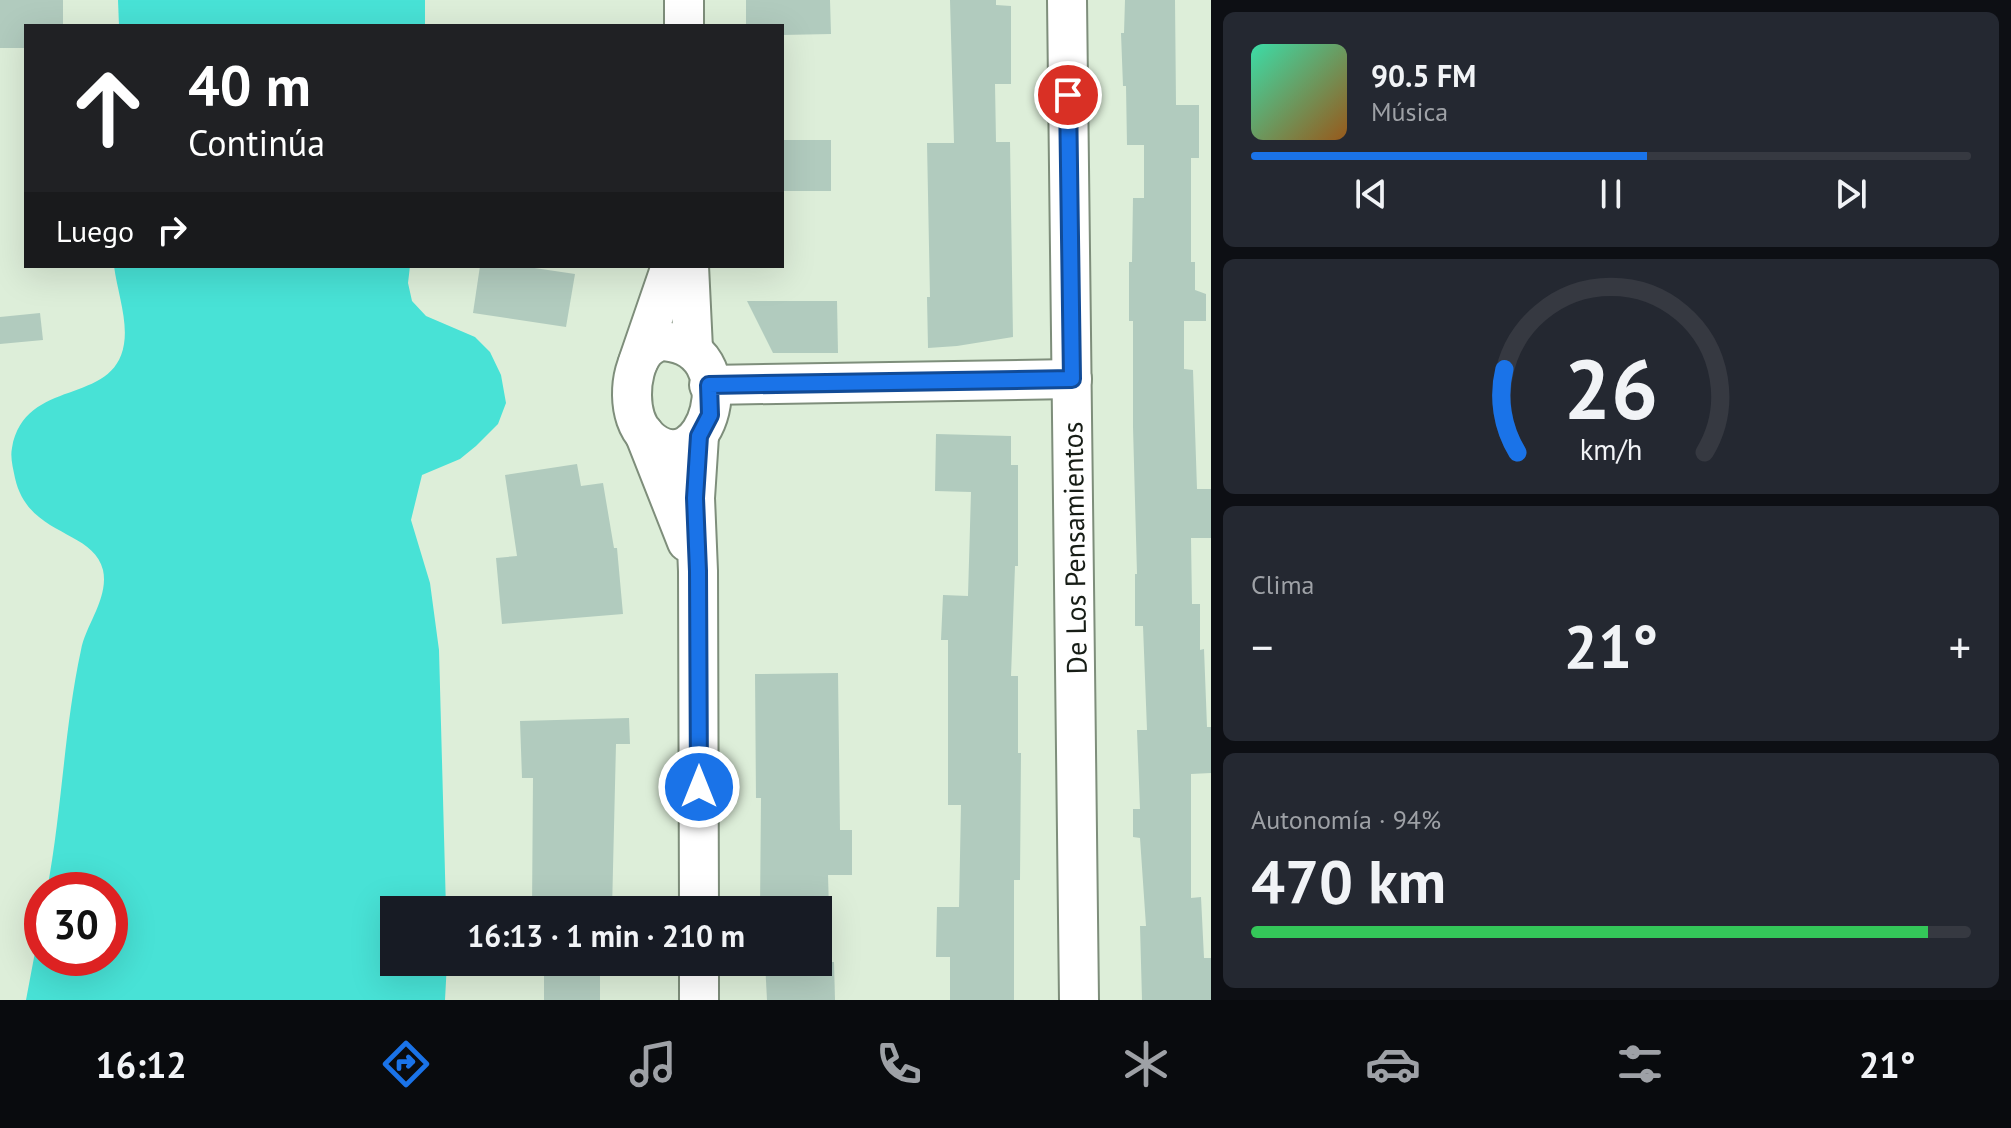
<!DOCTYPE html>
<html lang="es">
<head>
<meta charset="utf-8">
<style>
	:root { --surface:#171b24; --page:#242831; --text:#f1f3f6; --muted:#9ea1a6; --line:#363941; --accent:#1a73e8 }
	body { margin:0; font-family:"PT Sans",sans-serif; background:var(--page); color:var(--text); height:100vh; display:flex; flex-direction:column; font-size:30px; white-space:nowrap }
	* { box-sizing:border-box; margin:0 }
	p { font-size:26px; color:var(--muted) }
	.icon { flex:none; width:44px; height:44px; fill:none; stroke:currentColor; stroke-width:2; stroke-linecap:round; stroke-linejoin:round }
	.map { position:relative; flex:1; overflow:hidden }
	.panel { display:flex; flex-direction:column; gap:12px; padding:12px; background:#0d0f14; width:800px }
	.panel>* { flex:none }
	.guide { position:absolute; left:24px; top:24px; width:760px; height:244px; border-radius:0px; box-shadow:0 8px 32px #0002; background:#202124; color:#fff; overflow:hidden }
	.speed { position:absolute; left:24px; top:872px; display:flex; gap:16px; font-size:40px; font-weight:700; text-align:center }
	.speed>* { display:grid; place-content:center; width:104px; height:104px; border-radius:50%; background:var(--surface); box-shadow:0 8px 32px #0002; line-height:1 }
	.speed .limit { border:12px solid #d22; background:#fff; color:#111 }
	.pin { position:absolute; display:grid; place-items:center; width:68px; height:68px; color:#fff; margin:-34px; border:4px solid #fff; border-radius:50%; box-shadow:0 2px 8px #0007 }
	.me { position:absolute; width:88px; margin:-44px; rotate:0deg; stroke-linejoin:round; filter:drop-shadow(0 0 6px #0008) }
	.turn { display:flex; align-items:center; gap:28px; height:168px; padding:0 32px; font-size:36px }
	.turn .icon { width:104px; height:104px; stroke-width:2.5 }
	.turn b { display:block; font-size:56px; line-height:68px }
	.then { display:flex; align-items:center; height:76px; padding:0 32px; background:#0003; gap:16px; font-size:30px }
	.big { font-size:60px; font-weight:700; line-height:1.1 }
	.panel .tile { flex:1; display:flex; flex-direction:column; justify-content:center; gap:12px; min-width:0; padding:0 28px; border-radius:12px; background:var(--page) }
	.panel .dial { align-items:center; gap:0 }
	.dial svg { height:208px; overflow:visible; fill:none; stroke:var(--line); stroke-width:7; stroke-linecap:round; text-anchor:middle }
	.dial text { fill:var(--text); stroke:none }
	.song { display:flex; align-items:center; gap:24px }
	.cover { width:96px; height:96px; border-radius:12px; background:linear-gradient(135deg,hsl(160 70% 55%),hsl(30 70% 35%)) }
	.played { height:8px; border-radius:4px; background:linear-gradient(90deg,var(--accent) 55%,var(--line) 55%) }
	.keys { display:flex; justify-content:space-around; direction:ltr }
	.heat { display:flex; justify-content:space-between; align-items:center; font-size:44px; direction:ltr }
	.charge { height:12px; border-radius:6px; background:linear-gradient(90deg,#34c759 94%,var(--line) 0) }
	.trip { position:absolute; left:380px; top:896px; width:452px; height:80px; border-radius:0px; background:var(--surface); box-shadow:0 8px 32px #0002; font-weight:700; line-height:80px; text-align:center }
	.menu { display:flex; height:128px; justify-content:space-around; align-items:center; background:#090b0e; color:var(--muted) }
	.menu .icon { width:56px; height:56px }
	.menu .on { color:var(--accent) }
	.menu b { font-size:36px; color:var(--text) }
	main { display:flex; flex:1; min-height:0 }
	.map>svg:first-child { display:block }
	.water { fill:#48e2d6 }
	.building { fill:#b1cbbe }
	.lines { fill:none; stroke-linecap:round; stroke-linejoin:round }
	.minor-casing { stroke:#7e8e7b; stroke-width:42 }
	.minor { stroke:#fff; stroke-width:38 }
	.route-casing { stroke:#114b97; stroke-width:20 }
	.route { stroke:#1a73e8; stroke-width:14 }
	.labels { text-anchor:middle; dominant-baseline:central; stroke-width:7; stroke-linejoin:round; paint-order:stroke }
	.street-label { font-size:28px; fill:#171d16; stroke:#fff }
</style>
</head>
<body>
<main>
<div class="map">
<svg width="1211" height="1000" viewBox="0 0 1211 1000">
	<rect width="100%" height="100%" fill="#ddeed9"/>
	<g class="water">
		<path d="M118 0H425V26H119Z"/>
		<path d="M114 266H410L408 283 412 301 426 316 475 337 490 352 501 375 506 403 498 424 476 446 460 459 422 475 411 520 430 583 439 650 446 910H394V962H447L445 1000H26L42 915V958H110V890H47C62 811 64 729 81 650 86 624 109 598 103 570 93 529 28 537 15 478 13 468 10 457 12 448 25 376 114 407 124 344 128 320 117 290 114 266Z"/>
	</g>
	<g class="building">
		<path d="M0 0H63V26H26V48H0Z"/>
		<path d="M746 0H830L831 34 782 35V26H746Z"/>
		<path d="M950 0H996V5L1011 6V84H995L996 142H1010L1013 337 957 346 928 348 927 297H930L927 143H954Z"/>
		<path d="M1125 0H1175L1176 105H1199V158H1191V262H1195V290L1206 294V321H1184V369L1193 370 1197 489H1211V538H1191L1192 604H1200V650L1204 649 1207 727H1211V773L1191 774V898L1201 897 1204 958H1211V1000H1142L1140 926H1146L1140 838 1133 837V809H1140L1137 730H1147L1143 626H1135V574H1137L1133 427V321H1129V262H1132L1133 198H1144V145H1127L1126 86H1123L1121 33H1124Z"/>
		<rect x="782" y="140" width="49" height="51"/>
		<path d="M480 266H521L575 274 566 327 473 313Z"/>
		<path d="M747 301H837L838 353H773Z"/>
		<path d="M40 313 43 340 0 344V317Z"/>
		<path d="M936 434 1011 436V465H1018V566H1015L1011 676H1018V753H1021L1020 880H1014V1000H950V957H936L937 907H959L961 805H948V640H941L943 595 968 596 971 492 935 491Z"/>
		<path d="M577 464 581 486 603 483 614 548H617L623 614 502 624 496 558 517 556 505 475Z"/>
		<path d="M838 673 840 830H852V875H828L829 910H760L761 798H756L755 674Z"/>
		<path d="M629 718 630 744H616L612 910H532L533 778H522L520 721Z"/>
		<path d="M765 962H834L835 1000H767Z"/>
		<path d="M544 970 600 971V1000H544Z"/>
	</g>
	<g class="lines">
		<g class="minor-casing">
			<g id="minor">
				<path d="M684 0V26"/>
				<path d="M1067 0 1079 1000"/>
				<path d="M689 266 693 349"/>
				<path d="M659 341C752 342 705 493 647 437 627 418 628 373 644 352 648 347 654 344 659 341Z"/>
				<path d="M638 362 671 266"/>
				<path d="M709 385 1072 379"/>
				<path d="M644 433 687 542"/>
				<path d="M699 436 695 498 698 571 699 910"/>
				<path d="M699 962V1000"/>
			</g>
		</g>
		<use href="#minor" class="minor"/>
	</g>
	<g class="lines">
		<g class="route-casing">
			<path id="route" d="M699 787 698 571 695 498 699 436 710 415 709 385 1072 379 1068 95"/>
		</g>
		<use href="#route" class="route"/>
	</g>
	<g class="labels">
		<g class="street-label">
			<text transform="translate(1074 548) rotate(-91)">De Los Pensamientos</text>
		</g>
	</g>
</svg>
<div class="speed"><div class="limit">30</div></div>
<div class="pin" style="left:1068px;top:95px;background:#d93025"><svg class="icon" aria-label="arrive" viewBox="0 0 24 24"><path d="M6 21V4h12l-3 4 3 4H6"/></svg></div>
<svg class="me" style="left:699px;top:787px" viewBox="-20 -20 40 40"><circle r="17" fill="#1a73e8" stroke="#fff" stroke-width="3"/><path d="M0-11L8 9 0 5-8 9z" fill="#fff"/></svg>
<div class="trip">16:13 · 1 min · 210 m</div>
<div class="guide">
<div class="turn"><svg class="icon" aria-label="ahead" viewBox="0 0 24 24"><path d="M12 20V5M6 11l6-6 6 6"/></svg><div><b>40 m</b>Continúa</div></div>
<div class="then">Luego<svg class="icon" aria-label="right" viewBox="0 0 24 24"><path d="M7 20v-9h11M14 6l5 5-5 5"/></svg></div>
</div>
</div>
<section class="panel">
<div class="tile">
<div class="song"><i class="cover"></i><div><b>90.5 FM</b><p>Música</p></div></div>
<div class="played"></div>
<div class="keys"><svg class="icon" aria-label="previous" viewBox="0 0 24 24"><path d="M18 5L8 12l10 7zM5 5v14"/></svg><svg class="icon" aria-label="pause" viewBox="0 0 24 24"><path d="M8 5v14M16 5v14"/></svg><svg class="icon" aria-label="next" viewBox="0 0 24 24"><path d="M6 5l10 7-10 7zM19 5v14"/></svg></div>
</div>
<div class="tile dial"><svg viewBox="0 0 100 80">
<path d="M14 69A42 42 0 1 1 86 69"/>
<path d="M14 69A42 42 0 0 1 9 37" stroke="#1a73e8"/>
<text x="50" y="56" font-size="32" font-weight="700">26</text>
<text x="50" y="72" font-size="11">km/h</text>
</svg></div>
<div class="tile"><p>Clima</p>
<div class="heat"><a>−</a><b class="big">21°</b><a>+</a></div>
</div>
<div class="tile"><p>Autonomía · 94%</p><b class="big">470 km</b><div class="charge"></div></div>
</section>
</main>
<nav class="menu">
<b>16:12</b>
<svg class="icon on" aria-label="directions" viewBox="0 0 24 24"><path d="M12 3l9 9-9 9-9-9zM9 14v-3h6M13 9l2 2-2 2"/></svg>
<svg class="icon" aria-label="music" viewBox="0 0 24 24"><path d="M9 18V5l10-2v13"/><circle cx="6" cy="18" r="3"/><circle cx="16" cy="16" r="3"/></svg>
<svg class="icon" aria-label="phone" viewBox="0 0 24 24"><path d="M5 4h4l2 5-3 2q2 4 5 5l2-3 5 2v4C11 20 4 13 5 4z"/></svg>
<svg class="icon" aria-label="climate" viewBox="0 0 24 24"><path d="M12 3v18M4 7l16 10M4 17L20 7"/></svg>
<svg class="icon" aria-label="car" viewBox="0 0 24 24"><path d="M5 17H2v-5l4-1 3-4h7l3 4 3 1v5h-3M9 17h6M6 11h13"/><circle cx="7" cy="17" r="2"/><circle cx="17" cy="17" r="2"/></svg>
<svg class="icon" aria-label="filters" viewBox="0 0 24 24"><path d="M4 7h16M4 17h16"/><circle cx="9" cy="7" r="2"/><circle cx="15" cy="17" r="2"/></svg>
<b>21°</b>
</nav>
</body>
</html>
